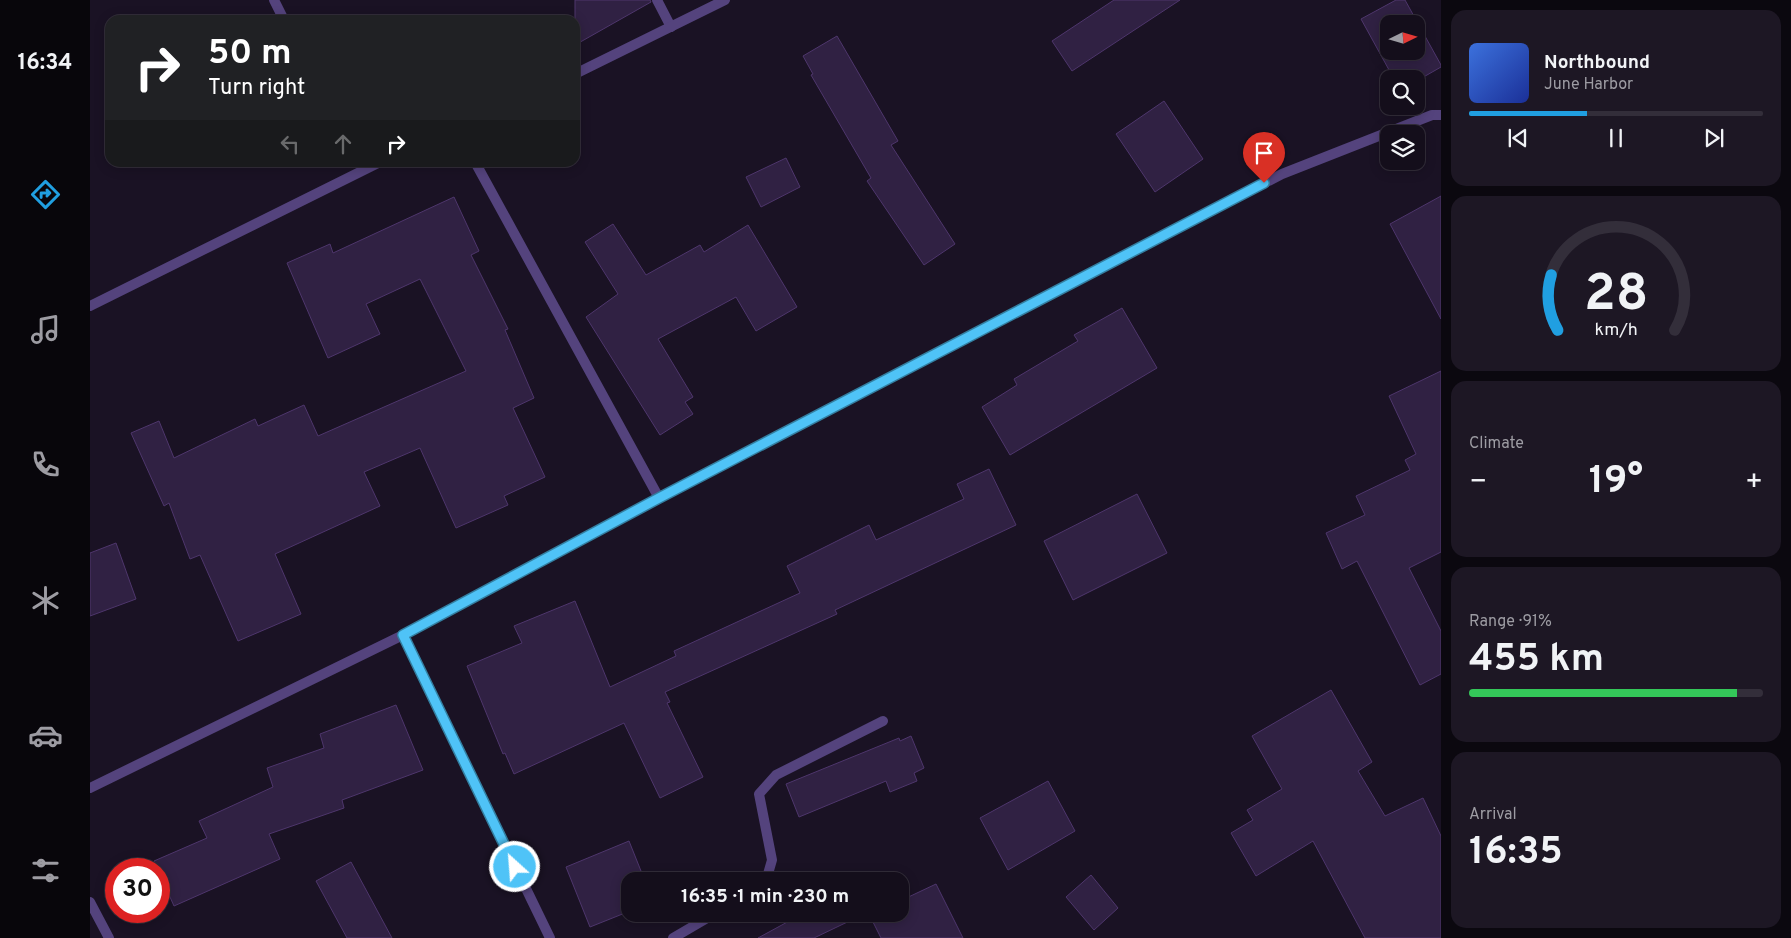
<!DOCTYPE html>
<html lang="en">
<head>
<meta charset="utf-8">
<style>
	:root { --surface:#140e1b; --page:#1d1724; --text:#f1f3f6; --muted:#9d9ca3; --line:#332e3a; --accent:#209fe1 }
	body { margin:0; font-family:Overpass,sans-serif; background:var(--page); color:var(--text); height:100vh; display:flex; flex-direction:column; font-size:19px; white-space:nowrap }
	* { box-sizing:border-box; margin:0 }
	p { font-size:16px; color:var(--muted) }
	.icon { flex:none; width:28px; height:28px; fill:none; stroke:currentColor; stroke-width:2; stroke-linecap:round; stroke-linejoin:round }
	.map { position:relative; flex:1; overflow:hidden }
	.details { display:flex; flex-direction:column; gap:10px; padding:10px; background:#0b080f; width:350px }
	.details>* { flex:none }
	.top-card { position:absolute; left:15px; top:15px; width:475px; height:152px; border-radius:15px; box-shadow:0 2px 12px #0003,0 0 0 1px var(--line); background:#202124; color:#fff; overflow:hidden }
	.needle { width:32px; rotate:85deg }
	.fabs { position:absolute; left:1290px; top:15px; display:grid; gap:10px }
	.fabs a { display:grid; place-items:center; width:45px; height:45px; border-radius:10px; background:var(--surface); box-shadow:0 2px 12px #0003,0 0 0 1px var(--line); font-size:25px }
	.speed { position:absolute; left:15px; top:858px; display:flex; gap:10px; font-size:25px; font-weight:700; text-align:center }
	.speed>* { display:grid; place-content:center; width:65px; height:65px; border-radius:50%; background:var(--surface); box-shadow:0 2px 12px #0003,0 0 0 1px var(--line); line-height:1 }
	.speed .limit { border:8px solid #d22; background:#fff; color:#111 }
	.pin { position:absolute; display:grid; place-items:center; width:42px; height:42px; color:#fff; margin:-51px -21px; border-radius:50% 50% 50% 0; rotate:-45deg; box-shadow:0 0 5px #0007 }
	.pin .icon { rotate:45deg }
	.me { position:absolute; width:55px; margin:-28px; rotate:334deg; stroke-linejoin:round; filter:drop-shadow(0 0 4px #0008) }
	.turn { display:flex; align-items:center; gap:18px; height:105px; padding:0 20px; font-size:22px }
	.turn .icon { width:65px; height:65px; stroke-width:2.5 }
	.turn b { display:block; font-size:35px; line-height:42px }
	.lanes { display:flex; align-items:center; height:48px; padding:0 20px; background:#0003; justify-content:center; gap:25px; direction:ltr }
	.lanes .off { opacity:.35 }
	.big { font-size:38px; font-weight:700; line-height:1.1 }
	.details .tile { flex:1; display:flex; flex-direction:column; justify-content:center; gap:8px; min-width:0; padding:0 18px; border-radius:15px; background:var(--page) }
	.details .dial { align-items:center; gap:0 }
	.dial svg { height:130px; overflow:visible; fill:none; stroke:var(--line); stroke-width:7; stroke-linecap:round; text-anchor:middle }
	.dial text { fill:var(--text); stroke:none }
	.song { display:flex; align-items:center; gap:15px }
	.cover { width:60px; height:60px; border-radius:8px; background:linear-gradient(135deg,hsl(220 70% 55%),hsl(230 70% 35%)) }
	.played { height:5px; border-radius:2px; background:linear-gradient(90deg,var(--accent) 40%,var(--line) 40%) }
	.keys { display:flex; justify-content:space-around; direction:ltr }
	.heat { display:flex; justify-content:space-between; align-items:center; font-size:28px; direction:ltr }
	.charge { height:8px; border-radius:4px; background:linear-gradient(90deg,#34c759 91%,var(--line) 0) }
	.trip { position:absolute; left:531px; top:872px; width:288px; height:50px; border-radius:15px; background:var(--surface); box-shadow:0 2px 12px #0003,0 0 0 1px var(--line); font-weight:700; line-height:50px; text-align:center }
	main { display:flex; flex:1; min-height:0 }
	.dock { display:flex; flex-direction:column; width:90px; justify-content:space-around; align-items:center; background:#08060b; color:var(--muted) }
	.dock .icon { width:35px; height:35px }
	.dock .on { color:var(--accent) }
	.dock b { font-size:22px; color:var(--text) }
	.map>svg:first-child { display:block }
	.building { fill:#302143; stroke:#4e366c; fill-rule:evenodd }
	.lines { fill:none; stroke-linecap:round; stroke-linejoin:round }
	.street { stroke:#54437d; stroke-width:10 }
	.route-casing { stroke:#337fa1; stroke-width:12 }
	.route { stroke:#4fc3f7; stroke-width:9 }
</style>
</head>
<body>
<main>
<nav class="dock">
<b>16:34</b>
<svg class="icon on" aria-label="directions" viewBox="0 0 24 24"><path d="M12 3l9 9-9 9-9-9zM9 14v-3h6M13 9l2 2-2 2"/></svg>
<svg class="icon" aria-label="music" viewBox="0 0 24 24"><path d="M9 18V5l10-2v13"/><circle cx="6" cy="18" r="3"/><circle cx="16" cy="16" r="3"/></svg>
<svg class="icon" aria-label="phone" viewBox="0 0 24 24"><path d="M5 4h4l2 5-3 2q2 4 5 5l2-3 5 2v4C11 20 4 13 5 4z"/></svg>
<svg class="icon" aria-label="climate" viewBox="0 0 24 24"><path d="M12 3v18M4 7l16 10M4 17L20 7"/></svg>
<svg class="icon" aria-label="car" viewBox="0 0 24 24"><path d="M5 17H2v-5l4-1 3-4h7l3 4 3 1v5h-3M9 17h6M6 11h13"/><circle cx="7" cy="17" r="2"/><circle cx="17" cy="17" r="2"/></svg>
<svg class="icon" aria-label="filters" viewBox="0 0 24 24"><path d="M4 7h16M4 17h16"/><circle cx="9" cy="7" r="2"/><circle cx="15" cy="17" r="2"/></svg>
</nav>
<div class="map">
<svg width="1351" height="938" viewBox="0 0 1351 938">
	<rect width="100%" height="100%" fill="#1a1224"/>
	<g class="building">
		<path d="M485 0H560L561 2 485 45Z"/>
		<path d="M1024 0H1090L982 71 962 41Z"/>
		<path d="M1306 0H1315L1351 65V67L1330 79H1304L1271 19ZM1299 24H1326V51H1299Z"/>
		<path d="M747 36 808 141 801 145 865 244 834 265 777 181 781 178 721 75 723 74 713 56Z"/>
		<path d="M1074 101 1113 159 1065 192 1026 134Z"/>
		<path d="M696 158 710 187 671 207 656 177Z"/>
		<path d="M1351 196V319L1300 224Z"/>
		<path d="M364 197 389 251 381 255 418 329 415 330 444 398 423 408 455 477 414 496 418 505 366 528 330 448 274 472 290 506 185 554 211 614 148 641 110 555 100 559 79 503 74 506 41 433 69 421 84 458 165 419 168 426 214 405 228 436 376 371 330 279 276 304 290 334 238 358 197 263 240 244 243 253Z"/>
		<path d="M523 224 556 275 610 245 614 252 658 225 707 307 666 331 646 297 568 339 603 397 595 402 603 414 570 435 496 317 528 294 495 242Z"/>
		<path d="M1032 308 1067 368 920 455 892 407 927 385 924 379 988 341 984 335Z"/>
		<path d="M1351 371V552L1319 568 1351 631V674L1330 685 1267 561 1252 569 1236 533 1275 515 1266 496 1320 470 1315 460 1326 454 1299 396Z"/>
		<path d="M899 469 926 525 745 610 747 614 575 692 580 702 577 703 613 777 570 798 534 723 424 774 415 753 413 754 377 666 432 643 424 626 485 601 520 687 586 656 584 651 710 593 697 566 779 525 786 540 874 499 867 484Z"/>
		<path d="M1047 494 1077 553 983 600 954 541Z"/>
		<path d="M26 543 46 599 0 616V553Z"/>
		<path d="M1241 690 1282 762 1268 771 1295 816 1333 798 1351 836V938H1275L1223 841 1166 876 1141 833 1163 820 1157 810 1192 789 1162 736Z"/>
		<path d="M306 705 333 770 252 800 254 808 179 834 190 859 84 906 64 861 117 838 109 821 183 787 177 768 234 748 230 734Z"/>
		<path d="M821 736 834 768 824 773 827 781 800 792 796 781 709 817 696 784 809 738 810 741Z"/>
		<path d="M958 781 985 831 918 870 890 818Z"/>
		<path d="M539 841 555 881H540V911L500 927 476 867Z"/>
		<path d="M261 862 302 938H257L226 881Z"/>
		<path d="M1001 875 1028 908 1004 930 976 897Z"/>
		<path d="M846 884 873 938H791L780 916 785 914H810V901Z"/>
		<path d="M712 914H772V915L724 938H668Z"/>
	</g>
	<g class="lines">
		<g class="street">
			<path d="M184 0 194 20"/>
			<path d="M567 0 581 27"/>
			<path d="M485 74 635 0"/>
			<path d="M385 162 569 498"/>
			<path d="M0 306 290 162"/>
			<path d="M313 635 460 938"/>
			<path d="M0 788 313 635 569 498 1192 174 1342 115H1351"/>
			<path d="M676 881 682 860 669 794 686 775 793 721"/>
			<path d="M0 902 19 938"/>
			<path d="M583 938 624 914"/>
		</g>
	</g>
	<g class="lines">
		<g class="route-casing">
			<path id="route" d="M425 867 313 635 569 498 1174 183"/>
		</g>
		<use href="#route" class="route"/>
	</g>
</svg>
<div class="fabs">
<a><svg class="needle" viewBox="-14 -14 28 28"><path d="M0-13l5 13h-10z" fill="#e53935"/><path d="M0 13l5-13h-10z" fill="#9d9ca3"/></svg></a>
<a><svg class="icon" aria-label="search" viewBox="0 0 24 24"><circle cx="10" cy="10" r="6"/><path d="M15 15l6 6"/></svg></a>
<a><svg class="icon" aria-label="layers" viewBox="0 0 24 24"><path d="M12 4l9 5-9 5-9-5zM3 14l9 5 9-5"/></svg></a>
</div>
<div class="speed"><div class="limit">30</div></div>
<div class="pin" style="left:1174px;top:183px;background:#d93025"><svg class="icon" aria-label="arrive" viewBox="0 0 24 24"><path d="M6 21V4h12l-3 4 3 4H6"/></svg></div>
<svg class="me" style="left:425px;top:867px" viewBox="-20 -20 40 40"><circle r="17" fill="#4fc3f7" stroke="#fff" stroke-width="3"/><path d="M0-11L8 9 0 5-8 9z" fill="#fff"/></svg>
<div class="trip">16:35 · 1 min · 230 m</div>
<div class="top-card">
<div class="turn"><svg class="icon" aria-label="right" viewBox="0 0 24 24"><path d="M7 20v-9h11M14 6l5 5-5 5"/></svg><div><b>50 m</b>Turn right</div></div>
<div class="lanes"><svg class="icon off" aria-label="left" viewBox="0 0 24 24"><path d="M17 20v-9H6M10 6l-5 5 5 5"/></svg><svg class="icon off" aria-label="ahead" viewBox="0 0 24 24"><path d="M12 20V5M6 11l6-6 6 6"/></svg><svg class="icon" aria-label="right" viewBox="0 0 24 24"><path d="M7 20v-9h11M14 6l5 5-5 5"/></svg></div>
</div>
</div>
<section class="details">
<div class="tile">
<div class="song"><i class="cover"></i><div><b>Northbound</b><p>June Harbor</p></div></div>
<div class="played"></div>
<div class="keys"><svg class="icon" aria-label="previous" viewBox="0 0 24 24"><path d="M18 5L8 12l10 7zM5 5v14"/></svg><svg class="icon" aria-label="pause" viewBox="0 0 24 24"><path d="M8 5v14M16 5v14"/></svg><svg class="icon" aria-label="next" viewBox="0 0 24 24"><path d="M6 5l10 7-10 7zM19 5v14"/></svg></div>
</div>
<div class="tile dial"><svg viewBox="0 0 100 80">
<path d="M14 69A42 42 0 1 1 86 69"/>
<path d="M14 69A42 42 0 0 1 10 35" stroke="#209fe1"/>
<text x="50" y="56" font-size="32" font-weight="700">28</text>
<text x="50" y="72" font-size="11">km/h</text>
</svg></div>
<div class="tile"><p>Climate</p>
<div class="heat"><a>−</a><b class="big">19°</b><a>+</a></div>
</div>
<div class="tile"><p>Range · 91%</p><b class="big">455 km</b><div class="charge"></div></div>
<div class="tile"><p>Arrival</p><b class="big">16:35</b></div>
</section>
</main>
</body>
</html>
